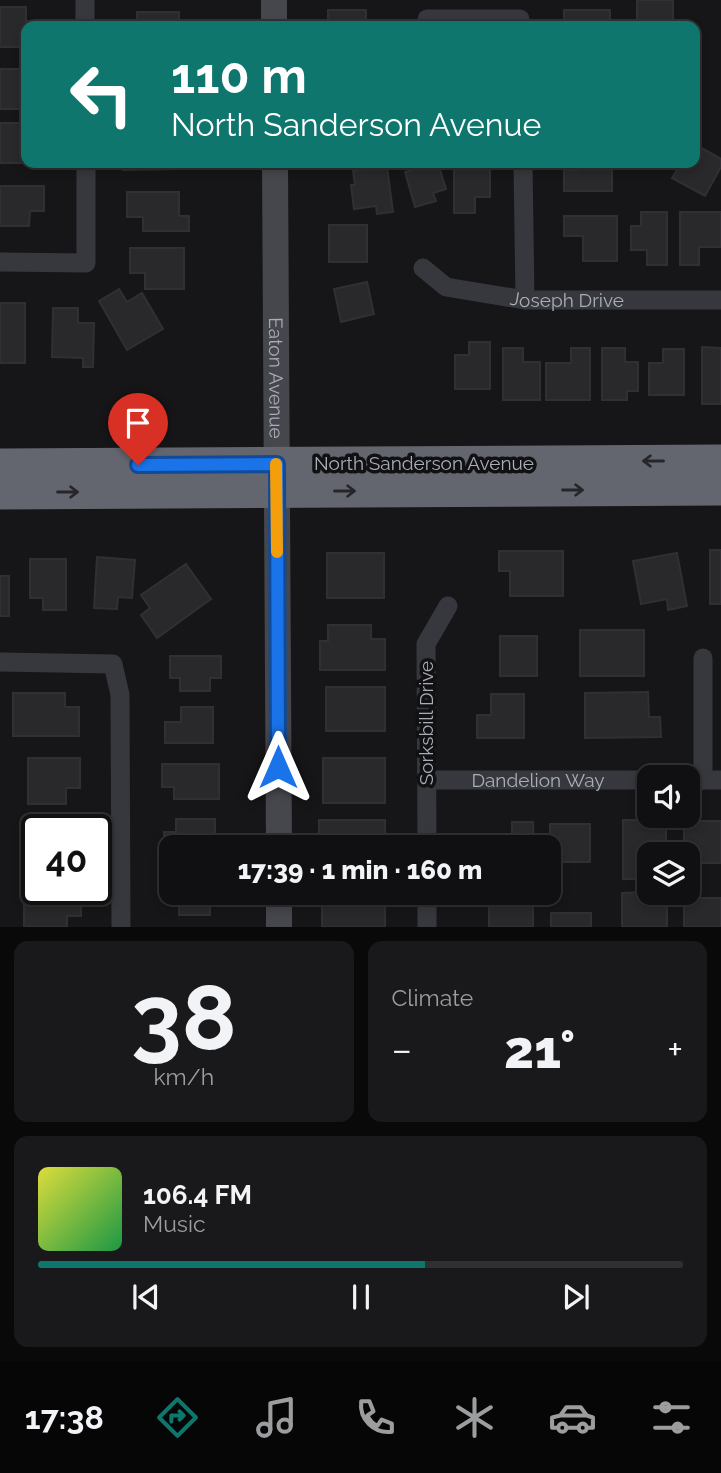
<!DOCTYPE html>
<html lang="en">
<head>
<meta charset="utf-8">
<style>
	:root { --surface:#101012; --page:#19191b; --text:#f1f3f6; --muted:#9c9d9f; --line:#303032; --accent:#0f766e }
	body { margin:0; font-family:Raleway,sans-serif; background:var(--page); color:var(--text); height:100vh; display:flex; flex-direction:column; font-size:26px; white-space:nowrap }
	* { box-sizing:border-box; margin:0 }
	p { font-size:23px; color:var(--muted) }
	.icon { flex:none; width:38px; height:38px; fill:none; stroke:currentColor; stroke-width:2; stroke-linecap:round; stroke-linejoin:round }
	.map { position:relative; height:927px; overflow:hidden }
	.sheet { display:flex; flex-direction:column; gap:14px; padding:14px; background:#09090a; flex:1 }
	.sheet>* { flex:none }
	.hud { position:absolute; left:21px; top:21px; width:679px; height:147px; border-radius:14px; box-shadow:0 4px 10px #0003,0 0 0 2px var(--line); background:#0f766e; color:#fff; overflow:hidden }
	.tools { position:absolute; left:637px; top:765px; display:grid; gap:14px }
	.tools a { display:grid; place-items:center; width:63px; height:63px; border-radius:14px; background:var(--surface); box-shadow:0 4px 10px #0003,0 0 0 2px var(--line); font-size:35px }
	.speed { position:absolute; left:21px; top:814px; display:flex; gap:14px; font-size:35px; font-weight:700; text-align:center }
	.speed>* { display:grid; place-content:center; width:91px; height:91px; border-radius:50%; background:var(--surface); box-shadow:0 4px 10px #0003,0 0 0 2px var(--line); line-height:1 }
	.speed .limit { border:4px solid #111; border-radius:10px; background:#fff; color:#111 }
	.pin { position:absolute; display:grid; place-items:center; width:60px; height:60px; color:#fff; margin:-72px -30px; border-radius:50% 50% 50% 0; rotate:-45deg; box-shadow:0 0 7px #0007 }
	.pin .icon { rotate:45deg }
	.me { position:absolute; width:77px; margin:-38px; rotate:0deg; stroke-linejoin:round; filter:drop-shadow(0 0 5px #0008) }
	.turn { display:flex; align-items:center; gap:24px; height:147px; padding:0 35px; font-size:32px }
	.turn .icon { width:91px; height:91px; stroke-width:2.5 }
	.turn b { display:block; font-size:49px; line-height:60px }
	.big { font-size:52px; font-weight:800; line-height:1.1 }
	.sheet .widget { flex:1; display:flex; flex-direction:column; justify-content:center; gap:10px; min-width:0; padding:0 24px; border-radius:14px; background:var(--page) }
	.sheet .dial { align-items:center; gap:0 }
	.dial b { font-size:91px; line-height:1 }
	.song { display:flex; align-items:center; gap:21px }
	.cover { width:84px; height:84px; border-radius:10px; background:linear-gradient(135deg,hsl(60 70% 55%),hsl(140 70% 35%)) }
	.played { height:7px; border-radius:4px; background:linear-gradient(90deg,var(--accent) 60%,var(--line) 60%) }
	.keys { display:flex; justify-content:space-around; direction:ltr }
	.heat { display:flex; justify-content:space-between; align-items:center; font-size:38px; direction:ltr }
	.sheet .tiles { flex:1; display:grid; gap:14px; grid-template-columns:1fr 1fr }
	.widget:last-child { grid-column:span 2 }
	.trip { position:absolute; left:159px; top:835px; width:402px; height:70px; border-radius:14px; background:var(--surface); box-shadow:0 4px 10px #0003,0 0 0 2px var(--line); font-weight:800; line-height:70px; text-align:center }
	.tabs { display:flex; height:112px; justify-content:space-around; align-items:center; background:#060607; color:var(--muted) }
	.tabs .icon { width:49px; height:49px }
	.tabs .active { color:var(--accent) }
	.tabs b { font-size:32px; color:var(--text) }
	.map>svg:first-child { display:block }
	.building { fill:#29292c; stroke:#303034; stroke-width:2 }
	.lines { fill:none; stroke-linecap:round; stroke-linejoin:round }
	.street { stroke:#37383d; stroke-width:19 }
	.secondary { stroke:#45474d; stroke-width:26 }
	.highway { stroke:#63666e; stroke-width:33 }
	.oneway { stroke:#26262a }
	.route-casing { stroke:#114b97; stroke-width:18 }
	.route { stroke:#1a73e8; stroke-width:12 }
	.slow { stroke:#f59e0b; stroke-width:12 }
	.labels { text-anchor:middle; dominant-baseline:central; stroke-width:7; stroke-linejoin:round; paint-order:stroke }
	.street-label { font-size:19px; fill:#a8adb8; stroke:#111113 }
</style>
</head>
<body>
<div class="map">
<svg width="721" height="927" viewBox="0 0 721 927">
	<rect width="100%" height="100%" fill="#161618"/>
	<g class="building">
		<path d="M637 0H673V24H689V26H637Z"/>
		<path d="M0 7H26V21H41V26H26V47H0Z"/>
		<rect x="328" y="10" width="38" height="16"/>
		<rect x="564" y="10" width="46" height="16"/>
		<rect x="137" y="12" width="42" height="14"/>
		<rect x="0" y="69" width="26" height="40"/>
		<path d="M0 123H26V163H42H0Z"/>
		<path d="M695 144 721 159V167L705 196 672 178 681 163H695Z"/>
		<path d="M122 163H180V169L123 170Z"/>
		<path d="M438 163 446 189 433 193 436 201 415 207 405 172Z"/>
		<path d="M454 163H490V197H475V213H454Z"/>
		<path d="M578 163H612V191H564V170H578Z"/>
		<path d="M387 167 393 212 377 214 376 206 354 209 351 185H355L353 171Z"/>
		<path d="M0 186H44V211H30L29 226H0Z"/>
		<path d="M127 192H179V216H189V231H143V217H127Z"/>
		<path d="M641 212H667V265H647V250H631V226H641Z"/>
		<path d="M680 212H721V247H699V265H680Z"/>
		<path d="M564 216H617V261H583V236H564Z"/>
		<rect x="329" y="225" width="38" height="37"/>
		<path d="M130 248H184V289H145V273H130Z"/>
		<path d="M367 282 374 314 341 322 334 289Z"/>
		<path d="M119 289 127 302 142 293 163 329 127 350 99 301Z"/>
		<rect x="0" y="303" width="25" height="60"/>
		<path d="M53 308H78V323H94L93 367H83V358L52 357Z"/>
		<path d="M469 342H490V389H455V355H469Z"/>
		<path d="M702 347 721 348V404H702Z"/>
		<path d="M503 348H523V362H540V400H503Z"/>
		<path d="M571 348H590V400H546V363H571Z"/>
		<path d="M602 348H625V362H638V391H627V400H602Z"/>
		<path d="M663 349H684V395H649V363H663Z"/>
		<rect x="710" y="550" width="11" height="54"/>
		<path d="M499 551H563V596H510V571H499Z"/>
		<rect x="327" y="553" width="57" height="45"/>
		<path d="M677 553 687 606 668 610 667 599 641 604 633 561Z"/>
		<path d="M97 557 135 560 132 598 118 597 117 609 94 608Z"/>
		<path d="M30 559H66V610H43V598H30Z"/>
		<path d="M186 564 211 599 157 638 141 615 150 608 141 595Z"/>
		<rect x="0" y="576" width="9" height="40"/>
		<path d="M328 625H371V639H385V670H320V641H328Z"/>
		<rect x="580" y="630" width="64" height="46"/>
		<rect x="500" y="636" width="37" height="40"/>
		<path d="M170 656H221V678H210V691H180V678H170Z"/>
		<rect x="326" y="687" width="59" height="44"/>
		<path d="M648 692 649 717H660L661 737 585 738V693Z"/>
		<path d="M13 693H65V707H79V736H13Z"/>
		<path d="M491 694H524V738H477V715H491Z"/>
		<path d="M181 707H213V743H165V722H181Z"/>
		<path d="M28 758H80V788H66V804H28Z"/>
		<rect x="323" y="758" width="62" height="45"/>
		<path d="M162 764H219V799H174V787H162Z"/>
		<path d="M176 819H215V847H172V856H164V832H176Z"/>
		<path d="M319 820H385V840H371V847H319Z"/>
		<path d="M623 820H666V854H649V879H623Z"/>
		<path d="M684 821H721V863H688V854H684Z"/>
		<path d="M512 822H533L534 847H490V835H512Z"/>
		<path d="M22 823H66V830H37V866H22Z"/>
		<rect x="550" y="824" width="40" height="38"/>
		<path d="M163 879H172V892H210V915H179V902H163Z"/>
		<path d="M24 888 81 889V916H67V927H24Z"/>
		<path d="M646 892V900H667V927H622V893Z"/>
		<rect x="322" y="893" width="63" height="34"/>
		<rect x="684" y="898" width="37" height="29"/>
		<rect x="489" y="900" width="44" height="27"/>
		<rect x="551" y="913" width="40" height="14"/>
	</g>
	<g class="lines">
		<g class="street">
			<path d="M85 0V26"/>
			<path d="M427 19H520"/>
			<path d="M523 163 525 300"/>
			<path d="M0 262 86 263V163"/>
			<path id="s1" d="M423 268 446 287 525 300H721"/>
			<path d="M703 658V780"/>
			<path d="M0 662 113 664 120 695 121 927"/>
			<path id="s2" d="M426 780H649"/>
			<path d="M688 780H721"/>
			<path d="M427 847 426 644 448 606"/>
			<path d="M427 892V927"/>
		</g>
		<g class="secondary">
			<path d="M274 0V26"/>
			<path id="s3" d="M275 163 279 847"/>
			<path d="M279 892V927"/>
		</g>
		<g class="highway">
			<path d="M0 465 721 461"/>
			<path d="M0 493 721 489"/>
		</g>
	</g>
	<defs><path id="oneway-shaft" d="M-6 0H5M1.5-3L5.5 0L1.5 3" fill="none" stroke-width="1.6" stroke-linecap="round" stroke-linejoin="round" transform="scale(1.75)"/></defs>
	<g class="oneway">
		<use href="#oneway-shaft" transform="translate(653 461) rotate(180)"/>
		<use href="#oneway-shaft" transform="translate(573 490)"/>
		<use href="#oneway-shaft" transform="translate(345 491)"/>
		<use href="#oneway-shaft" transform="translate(68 492)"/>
	</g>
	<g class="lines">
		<g class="route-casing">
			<path id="route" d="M138 465 277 464 278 767"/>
		</g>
		<use href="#route" class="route"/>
		<path class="slow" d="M276 464 277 552"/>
	</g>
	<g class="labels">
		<g class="street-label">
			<text stroke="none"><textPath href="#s1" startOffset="152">Joseph Drive</textPath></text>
			<text stroke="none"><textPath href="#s3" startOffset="215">Eaton Avenue</textPath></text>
			<text x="424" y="463">North Sanderson Avenue</text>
			<text transform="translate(426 723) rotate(-90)">Sorksbill Drive</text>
			<text stroke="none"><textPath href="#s2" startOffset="112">Dandelion Way</textPath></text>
		</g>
	</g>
</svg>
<div class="tools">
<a><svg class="icon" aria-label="sound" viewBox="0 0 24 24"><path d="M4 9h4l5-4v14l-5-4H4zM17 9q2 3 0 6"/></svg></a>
<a><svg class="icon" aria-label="layers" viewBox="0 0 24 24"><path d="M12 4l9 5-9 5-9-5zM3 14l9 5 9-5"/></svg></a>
</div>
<div class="speed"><div class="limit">40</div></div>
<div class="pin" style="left:138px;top:465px;background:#d93025"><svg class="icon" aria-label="arrive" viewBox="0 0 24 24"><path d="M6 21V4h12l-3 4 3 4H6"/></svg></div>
<svg class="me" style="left:278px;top:767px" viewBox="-20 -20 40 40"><path d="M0-17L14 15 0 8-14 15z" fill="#1a73e8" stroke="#fff" stroke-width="4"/></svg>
<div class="trip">17:39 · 1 min · 160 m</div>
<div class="hud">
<div class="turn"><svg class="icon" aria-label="left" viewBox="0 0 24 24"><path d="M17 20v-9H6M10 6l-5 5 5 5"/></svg><div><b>110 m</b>North Sanderson Avenue</div></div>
</div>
</div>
<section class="sheet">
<div class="tiles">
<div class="widget dial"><b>38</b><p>km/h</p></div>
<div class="widget"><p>Climate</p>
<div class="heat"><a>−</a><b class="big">21°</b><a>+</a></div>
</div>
<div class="widget">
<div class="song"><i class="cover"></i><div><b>106.4 FM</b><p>Music</p></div></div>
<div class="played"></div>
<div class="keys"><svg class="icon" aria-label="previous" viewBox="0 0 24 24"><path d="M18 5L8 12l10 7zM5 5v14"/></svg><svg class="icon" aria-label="pause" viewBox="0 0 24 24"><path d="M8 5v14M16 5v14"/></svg><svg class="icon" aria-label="next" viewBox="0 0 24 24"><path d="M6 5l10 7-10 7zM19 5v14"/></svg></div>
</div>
</div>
</section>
<nav class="tabs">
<b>17:38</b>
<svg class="icon active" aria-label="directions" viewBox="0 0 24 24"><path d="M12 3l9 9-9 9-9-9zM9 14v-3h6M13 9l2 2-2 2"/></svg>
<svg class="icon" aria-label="music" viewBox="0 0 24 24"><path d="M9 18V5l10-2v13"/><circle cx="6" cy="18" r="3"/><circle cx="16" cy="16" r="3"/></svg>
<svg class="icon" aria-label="phone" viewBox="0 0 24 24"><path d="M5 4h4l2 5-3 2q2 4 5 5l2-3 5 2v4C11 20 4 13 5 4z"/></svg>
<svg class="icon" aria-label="climate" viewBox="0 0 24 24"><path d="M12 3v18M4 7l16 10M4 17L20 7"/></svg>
<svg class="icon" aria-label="car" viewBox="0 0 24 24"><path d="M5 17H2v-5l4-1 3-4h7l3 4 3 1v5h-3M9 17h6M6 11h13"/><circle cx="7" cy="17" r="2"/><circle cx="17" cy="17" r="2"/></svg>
<svg class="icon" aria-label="filters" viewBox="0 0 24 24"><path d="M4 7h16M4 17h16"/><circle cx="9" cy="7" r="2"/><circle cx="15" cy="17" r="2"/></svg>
</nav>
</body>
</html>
